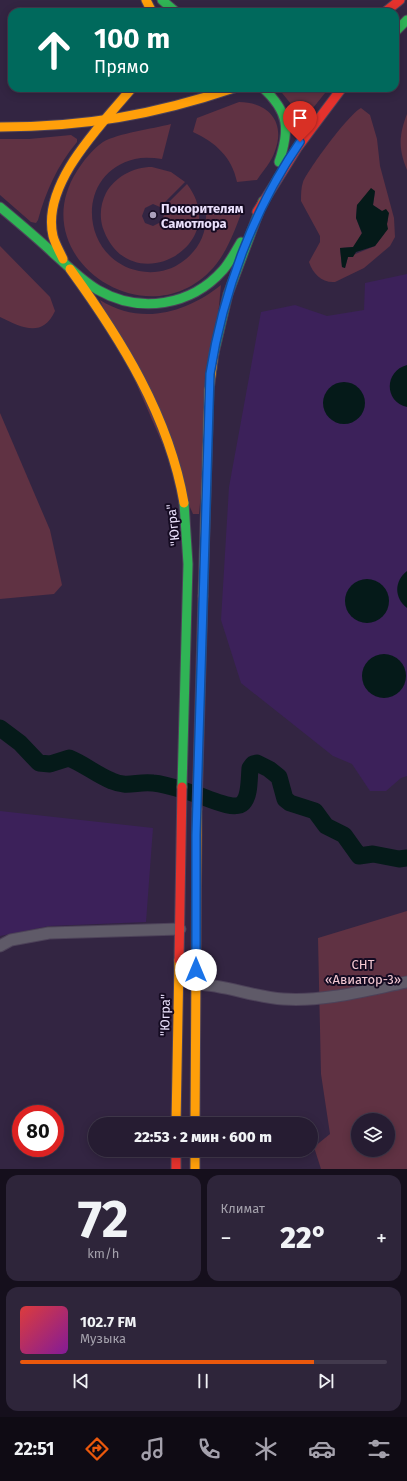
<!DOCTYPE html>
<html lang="ru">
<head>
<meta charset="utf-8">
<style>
	:root { --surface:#261c32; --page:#2e253a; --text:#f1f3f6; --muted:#a4a1ac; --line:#423a4d; --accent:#ea580c }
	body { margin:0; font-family:"Fira Sans",sans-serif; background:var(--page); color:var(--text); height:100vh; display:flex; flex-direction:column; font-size:15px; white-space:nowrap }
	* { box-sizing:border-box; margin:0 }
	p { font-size:13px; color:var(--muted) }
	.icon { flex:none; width:22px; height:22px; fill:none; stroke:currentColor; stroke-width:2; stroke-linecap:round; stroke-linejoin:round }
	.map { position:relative; height:1169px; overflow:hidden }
	.drawer { display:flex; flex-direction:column; gap:6px; padding:6px; background:#150f1c; flex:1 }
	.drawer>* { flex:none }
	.top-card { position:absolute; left:8px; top:8px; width:391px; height:84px; border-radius:12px; box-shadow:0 2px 10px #0003,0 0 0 1px var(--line); background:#00695c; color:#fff; overflow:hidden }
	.buttons { position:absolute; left:351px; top:1113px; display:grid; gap:8px }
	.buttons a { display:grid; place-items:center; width:44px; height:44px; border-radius:50%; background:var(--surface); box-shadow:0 2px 10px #0003,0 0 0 1px var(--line); font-size:20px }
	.speed { position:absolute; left:12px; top:1105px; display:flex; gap:8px; font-size:20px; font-weight:700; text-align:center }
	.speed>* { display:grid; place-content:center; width:52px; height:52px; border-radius:50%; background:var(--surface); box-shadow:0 2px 10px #0003,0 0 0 1px var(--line); line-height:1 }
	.speed .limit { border:6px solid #d22; background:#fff; color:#111 }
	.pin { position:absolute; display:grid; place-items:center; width:34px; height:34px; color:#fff; margin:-41px -17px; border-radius:50% 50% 50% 0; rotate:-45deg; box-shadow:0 0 4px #0007 }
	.pin .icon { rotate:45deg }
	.me { position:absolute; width:44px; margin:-22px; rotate:0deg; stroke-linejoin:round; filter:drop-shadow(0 0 3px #0008) }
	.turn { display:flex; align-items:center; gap:14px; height:84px; padding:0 20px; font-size:18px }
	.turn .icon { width:52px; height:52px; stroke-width:2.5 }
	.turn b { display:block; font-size:28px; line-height:34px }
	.big { font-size:30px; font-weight:800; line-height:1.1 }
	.drawer .card { flex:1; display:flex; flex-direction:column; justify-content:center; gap:6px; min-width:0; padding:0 14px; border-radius:12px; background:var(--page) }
	.drawer .dial { align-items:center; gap:0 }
	.dial b { font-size:52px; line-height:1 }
	.song { display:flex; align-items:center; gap:12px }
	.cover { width:48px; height:48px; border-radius:6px; background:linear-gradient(135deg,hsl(0 70% 55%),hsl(290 70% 35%)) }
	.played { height:4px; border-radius:2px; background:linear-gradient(90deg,var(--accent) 80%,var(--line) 80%) }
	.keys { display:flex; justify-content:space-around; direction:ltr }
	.heat { display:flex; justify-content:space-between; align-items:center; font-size:22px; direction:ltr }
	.drawer .tiles { flex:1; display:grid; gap:6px; grid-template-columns:1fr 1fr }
	.card:last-child { grid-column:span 2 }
	.trip { position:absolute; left:88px; top:1117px; width:230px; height:40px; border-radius:20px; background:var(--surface); box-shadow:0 2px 10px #0003,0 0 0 1px var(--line); font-weight:800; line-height:40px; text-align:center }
	.menu { display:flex; height:64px; justify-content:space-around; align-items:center; background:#0f0b14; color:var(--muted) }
	.menu .icon { width:28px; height:28px }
	.menu .on { color:var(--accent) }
	.menu b { font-size:18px; color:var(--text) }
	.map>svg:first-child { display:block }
	.built { fill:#3c215a }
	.green { fill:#603243; fill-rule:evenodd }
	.water { fill:#051a19 }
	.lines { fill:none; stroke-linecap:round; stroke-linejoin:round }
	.river { stroke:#051a19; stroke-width:17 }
	.street-casing { stroke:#4d4259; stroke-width:13 }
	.fast-casing { stroke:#4d4259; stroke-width:11 }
	.slow-casing { stroke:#4d4259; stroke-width:11 }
	.jam-casing { stroke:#4d4259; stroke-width:11 }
	.street { stroke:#5f5a68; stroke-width:11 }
	.fast { stroke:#30b455; stroke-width:9 }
	.slow { stroke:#ff9f0a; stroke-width:9 }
	.jam { stroke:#e5322d; stroke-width:9 }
	.route-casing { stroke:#114b97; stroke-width:10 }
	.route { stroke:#1a73e8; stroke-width:7 }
	.poi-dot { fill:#aa9fbb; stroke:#150b22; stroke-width:1.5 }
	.labels { text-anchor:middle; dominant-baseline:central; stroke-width:4; stroke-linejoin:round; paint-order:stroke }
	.poi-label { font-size:13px; font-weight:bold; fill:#eae0fc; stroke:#150b22; text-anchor:start }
	.street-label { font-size:13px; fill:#eae0fc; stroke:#150b22 }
	.park-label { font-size:13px; fill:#f3c8d2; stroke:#150b22 }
</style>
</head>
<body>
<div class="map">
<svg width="407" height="1169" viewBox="0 0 407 1169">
	<rect width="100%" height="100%" fill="#332542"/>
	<g class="built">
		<path d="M407 274V776L401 778 386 791H370L352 764 333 756 241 683 221 620 229 487 261 312 295 305 327 316 364 310 365 283Z"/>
		<path d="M0 811 153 828 146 922 49 926 0 936Z"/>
	</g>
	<g class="green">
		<path d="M278 88H329L301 123 291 104Z"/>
		<path d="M239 102C268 102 286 122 275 151 272 161 263 171 257 180L237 182C232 157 215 142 193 132L197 118Z"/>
		<path d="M361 108 370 115 377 139 380 166 394 218 395 237 390 246 364 268 335 282C322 283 313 274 309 262L320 242V236L301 201C301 194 301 188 303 182 310 167 348 115 361 108ZM375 192 373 205 382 211 388 220 384 234 375 246 348 257 345 268 342 267 340 248 354 247 362 234 356 218 357 205Z"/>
		<path d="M407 114V170C398 148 399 135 407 114Z"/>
		<path d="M171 124 162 159C153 158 144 157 135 159 74 173 80 259 139 271 154 274 170 271 182 262 199 250 207 233 206 213L241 208V205L244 206C236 227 228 251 213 268 147 342 22 257 77 171 84 160 92 150 103 142 119 133 152 129 171 124Z"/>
		<path d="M71 135 77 139V142C57 166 46 191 38 220L36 223 31 222 0 195V139H29Z"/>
		<path d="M152 167 171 172 185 182 160 207 153 204 145 208 142 216 145 223 153 226 161 222 164 215 162 209 187 184C234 246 131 301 104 231 99 219 100 205 106 193 115 177 133 167 152 167Z"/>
		<path d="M0 246 50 297 55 311C42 339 21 327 0 317Z"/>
		<path d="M221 285 199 514H193L100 300C141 326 186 313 221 285Z"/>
		<path d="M0 413 50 530 62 585 54 594 0 599Z"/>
		<path d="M407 911V1169H321L314 1147 330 1134 321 1074 318 938ZM358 1120H388V1150H358Z"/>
	</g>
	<g class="water">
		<path d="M371 188 375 191 373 205 382 211 386 209 389 213 387 224 388 229 375 246 356 252 353 257H348L345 268 342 267 340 248 353 247 362 233 356 218 357 205Z"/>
		<path d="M407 365V407C384 402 384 371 407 365Z"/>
		<circle cx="344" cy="403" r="21"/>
		<path d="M407 571V608C394 598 394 581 407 571Z"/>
		<circle cx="367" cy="601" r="22"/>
		<circle cx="384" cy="676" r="22"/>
	</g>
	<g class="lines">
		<path class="river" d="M0 728 20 743 39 763 50 764 69 758C84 764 97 775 112 781 128 788 137 781 153 783 166 784 179 789 192 793 204 796 234 812 243 803 250 796 249 778 250 768L253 764 257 763 269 769 279 777 285 799 290 803 315 811 326 826 344 835 359 856 373 854 399 859 407 858"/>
		<g class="street-casing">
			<g id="street">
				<path d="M0 946 11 940 49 933 180 929"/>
				<path d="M196 984C226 985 253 997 283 999 324 1002 367 990 407 982"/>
			</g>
		</g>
		<g class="fast-casing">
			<g id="fast">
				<path d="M162 0 176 12"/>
				<path d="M395 32 407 20"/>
				<path d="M263 88C289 112 290 129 279 162"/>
				<path d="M0 207C18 222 36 237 53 253 68 266 81 280 98 290 140 314 191 306 223 270 230 262 235 252 241 242"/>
				<path d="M214 353 228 294 263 201"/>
				<path d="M182 787 188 564 184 503"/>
			</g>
		</g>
		<g class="slow-casing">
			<g id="slow">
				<path d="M146 0 152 12"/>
				<path d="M0 127C84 127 154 115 234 88"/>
				<path d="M63 259C60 252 55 244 53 236 41 184 101 125 132 88"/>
				<path d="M70 269C121 339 169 416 184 503"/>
				<path d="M203 596 209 390 214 353"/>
				<path d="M176 1124 179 960"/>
				<path d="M195 1124 197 809"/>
				<path d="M195 1150V1169"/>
			</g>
		</g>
		<g class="jam-casing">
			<g id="jam">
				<path d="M385 12 400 0"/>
				<path d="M257 212 297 148 342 88"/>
				<path d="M197 809 203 596"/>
				<path d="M179 960 182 787"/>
				<path d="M176 1150V1169"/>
			</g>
		</g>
		<use href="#street" class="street"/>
		<use href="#fast" class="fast"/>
		<use href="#slow" class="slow"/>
		<use href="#jam" class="jam"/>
	</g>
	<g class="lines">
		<g class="route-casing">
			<path id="route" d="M196 970V835L210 374C223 292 253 210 300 142"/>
		</g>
		<use href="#route" class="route"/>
	</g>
	<circle class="poi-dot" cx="153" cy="215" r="4"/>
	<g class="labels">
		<g class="poi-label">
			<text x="161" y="208">Покорителям<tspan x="161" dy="15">Самотлора</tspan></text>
		</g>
		<g class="street-label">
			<text transform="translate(173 525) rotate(-96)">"Югра"</text>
			<text transform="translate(165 1015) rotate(-89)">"Югра"</text>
		</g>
		<g class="park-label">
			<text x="363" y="964">СНТ<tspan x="363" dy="15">«Авиатор-3»</tspan></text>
		</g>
	</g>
</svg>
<div class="buttons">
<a><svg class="icon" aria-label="layers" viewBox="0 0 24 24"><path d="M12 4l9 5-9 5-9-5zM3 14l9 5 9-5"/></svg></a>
</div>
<div class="speed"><div class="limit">80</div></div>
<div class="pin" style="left:300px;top:142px;background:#d93025"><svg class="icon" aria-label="arrive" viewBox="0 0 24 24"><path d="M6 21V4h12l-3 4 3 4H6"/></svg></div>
<svg class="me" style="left:196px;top:970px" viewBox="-20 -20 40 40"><circle r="19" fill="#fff"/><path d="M0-13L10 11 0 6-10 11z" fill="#1a73e8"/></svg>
<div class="trip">22:53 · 2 мин · 600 m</div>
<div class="top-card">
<div class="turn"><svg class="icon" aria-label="ahead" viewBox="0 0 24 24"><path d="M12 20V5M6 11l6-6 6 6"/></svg><div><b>100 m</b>Прямо</div></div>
</div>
</div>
<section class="drawer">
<div class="tiles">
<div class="card dial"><b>72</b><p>km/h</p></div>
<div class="card"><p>Климат</p>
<div class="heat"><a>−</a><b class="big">22°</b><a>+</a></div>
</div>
<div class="card">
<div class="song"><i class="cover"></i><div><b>102.7 FM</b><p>Музыка</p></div></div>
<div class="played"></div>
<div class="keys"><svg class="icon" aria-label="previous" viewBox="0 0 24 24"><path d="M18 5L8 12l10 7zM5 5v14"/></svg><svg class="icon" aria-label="pause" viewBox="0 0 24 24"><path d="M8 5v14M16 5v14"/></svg><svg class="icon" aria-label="next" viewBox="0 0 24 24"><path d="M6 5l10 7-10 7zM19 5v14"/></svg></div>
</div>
</div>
</section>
<nav class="menu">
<b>22:51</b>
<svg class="icon on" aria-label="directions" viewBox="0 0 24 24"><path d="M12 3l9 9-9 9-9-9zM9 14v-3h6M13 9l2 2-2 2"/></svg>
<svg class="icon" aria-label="music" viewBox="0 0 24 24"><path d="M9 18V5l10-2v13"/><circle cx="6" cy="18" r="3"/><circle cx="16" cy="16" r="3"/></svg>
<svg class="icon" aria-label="phone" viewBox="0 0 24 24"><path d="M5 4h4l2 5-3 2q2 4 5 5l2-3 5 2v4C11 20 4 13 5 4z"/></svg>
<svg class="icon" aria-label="climate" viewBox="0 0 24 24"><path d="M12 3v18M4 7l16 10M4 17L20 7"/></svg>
<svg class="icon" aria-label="car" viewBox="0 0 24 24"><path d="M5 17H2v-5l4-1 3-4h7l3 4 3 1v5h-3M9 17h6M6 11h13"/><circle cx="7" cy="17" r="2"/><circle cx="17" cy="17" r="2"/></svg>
<svg class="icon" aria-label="filters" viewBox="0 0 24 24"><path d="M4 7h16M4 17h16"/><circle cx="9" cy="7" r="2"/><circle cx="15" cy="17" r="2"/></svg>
</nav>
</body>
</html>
